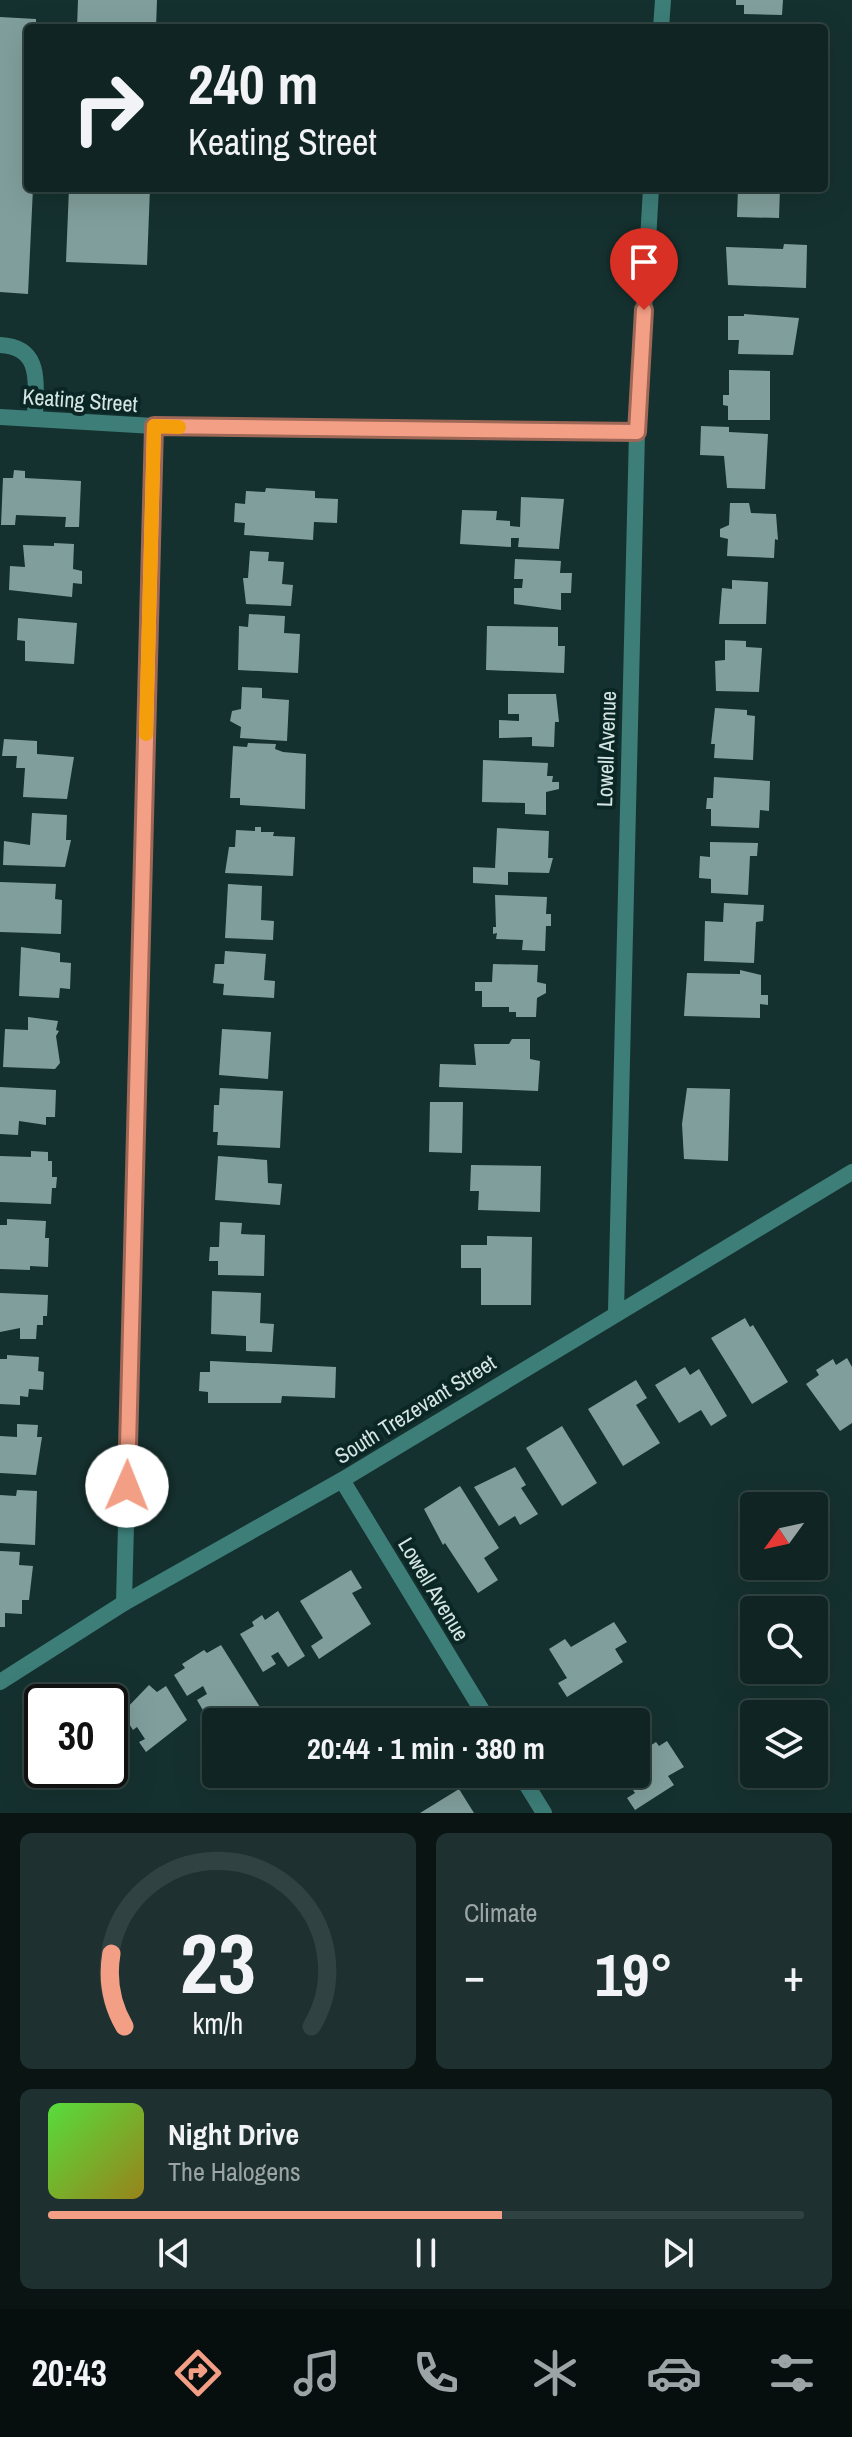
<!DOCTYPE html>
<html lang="en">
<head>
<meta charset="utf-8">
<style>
	:root { --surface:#102523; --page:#1e3130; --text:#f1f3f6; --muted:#9ca5a6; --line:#304241; --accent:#f39f85 }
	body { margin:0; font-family:"Archivo Narrow",sans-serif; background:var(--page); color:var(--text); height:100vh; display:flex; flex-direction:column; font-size:30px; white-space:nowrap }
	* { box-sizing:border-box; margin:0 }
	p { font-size:26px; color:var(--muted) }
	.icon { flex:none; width:44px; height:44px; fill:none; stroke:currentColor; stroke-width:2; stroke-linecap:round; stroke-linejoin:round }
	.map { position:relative; height:1813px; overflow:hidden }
	.panel { display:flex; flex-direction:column; gap:20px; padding:20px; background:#091413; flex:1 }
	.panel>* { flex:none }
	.banner { position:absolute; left:24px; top:24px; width:804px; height:168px; border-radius:8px; box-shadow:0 8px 32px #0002,0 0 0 2px var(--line); background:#102523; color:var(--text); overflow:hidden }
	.needle { width:52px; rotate:237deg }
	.buttons { position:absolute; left:740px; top:1492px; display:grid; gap:16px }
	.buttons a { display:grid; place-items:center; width:88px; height:88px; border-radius:8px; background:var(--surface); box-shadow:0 8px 32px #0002,0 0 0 2px var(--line); font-size:40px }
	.speed { position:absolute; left:24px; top:1684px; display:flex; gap:16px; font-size:40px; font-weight:700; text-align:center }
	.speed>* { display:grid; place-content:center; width:104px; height:104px; border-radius:50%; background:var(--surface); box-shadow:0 8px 32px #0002,0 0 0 2px var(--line); line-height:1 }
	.speed .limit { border:4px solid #111; border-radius:12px; background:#fff; color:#111 }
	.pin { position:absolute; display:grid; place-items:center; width:68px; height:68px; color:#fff; margin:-82px -34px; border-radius:50% 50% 50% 0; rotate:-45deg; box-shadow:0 0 8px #0007 }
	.pin .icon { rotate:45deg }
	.me { position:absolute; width:88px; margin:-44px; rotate:1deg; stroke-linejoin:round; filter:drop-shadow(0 0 6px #0008) }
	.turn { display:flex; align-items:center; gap:28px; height:168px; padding:0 32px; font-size:36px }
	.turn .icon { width:104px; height:104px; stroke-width:2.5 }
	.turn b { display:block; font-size:56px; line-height:68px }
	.big { font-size:60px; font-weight:700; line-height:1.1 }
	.panel .card { flex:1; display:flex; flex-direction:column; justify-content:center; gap:12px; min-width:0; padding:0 28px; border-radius:12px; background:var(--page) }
	.panel .dial { align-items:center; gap:0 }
	.dial svg { height:208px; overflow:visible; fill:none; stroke:var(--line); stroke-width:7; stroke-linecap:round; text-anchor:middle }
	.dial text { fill:var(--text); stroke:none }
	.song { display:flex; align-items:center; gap:24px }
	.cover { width:96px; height:96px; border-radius:12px; background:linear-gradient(135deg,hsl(110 70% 55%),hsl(50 70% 35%)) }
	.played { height:8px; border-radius:4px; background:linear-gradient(90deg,var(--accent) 60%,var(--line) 60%) }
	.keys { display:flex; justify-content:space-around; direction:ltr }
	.heat { display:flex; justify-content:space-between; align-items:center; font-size:44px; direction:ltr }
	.panel .tiles { flex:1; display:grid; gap:20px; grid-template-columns:1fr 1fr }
	.card:last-child { grid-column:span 2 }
	.trip { position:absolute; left:202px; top:1708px; width:448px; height:80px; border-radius:8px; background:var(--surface); box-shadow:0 8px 32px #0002,0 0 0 2px var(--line); font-weight:700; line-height:80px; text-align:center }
	.tabs { display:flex; height:128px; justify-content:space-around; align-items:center; background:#060f0e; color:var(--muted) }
	.tabs .icon { width:56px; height:56px }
	.tabs .active { color:var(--accent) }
	.tabs b { font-size:36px; color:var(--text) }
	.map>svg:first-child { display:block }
	.building { fill:#809f9c }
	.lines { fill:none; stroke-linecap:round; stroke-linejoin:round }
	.service { stroke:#3d7e79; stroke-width:16 }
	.minor { stroke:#3d7e79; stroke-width:16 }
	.tertiary { stroke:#3d7e79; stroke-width:16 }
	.route-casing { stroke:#9e6756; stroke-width:20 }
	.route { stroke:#f39f85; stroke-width:14 }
	.slow { stroke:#f59e0b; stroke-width:14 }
	.labels { text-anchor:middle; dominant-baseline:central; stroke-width:8; stroke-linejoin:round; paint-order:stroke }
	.street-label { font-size:22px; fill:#d5e5e3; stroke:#0a2725 }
</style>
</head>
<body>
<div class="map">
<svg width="852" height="1813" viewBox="0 0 852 1813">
	<rect width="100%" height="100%" fill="#15312f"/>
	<g class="building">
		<path d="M78 0H157L156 28H77Z"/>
		<path d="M736 0H783L782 15 744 14V5H736Z"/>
		<path d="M0 17 36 19V28H28V188H33L28 294 0 292Z"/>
		<path d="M69 188H150L147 265 66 262Z"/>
		<path d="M738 188H780L779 218 737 217Z"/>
		<path d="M784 244 807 245 806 288 728 285 726 247 783 249Z"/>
		<path d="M744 314 799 318 793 355 738 354 739 340H728V316H744Z"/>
		<path d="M729 370 770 371V420H728V406L723 405V395H729Z"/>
		<path d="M701 426 729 427V432L768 434 765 489 727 488 724 456 700 455Z"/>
		<path d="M14 470 25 471V478L81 481 79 527H65L66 517 16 515 15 525H1L3 478H13Z"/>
		<path d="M266 488 315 491V498L338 499 337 523 314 522 313 540 244 535 245 523 234 522 235 503 245 504 246 491 265 492Z"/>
		<path d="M521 497 564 499 559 549 518 547 519 538H511V547L460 544 462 510 497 511 496 520 510 521V526L520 527Z"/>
		<path d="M730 503H749L751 513 776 514 778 540 775 539 774 558 727 556 728 539 720 537V529L729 525Z"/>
		<path d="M54 543 74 544 73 569 82 571V584L73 583 72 597 9 590 10 566 25 567 23 545 54 546Z"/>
		<path d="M250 551 269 552 268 561 284 562 282 584 293 585 291 606 246 604 243 578H248Z"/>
		<path d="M515 559 561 561 560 573H572L571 593H561V610L514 604V588H522L523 579H514Z"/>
		<path d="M732 580 768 582 766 624H719L722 588 732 589Z"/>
		<path d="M249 614 285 616 284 633 300 634 298 673 238 670 239 626 248 627Z"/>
		<path d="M18 618 77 623 74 664 25 661V641L17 640Z"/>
		<path d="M487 626 558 627V646H565L564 673 486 670Z"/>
		<path d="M725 640 746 641V647L762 648 759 692 716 691 715 661 725 660Z"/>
		<path d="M242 687 262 688V698L289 700 287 741 240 738 241 727 230 721 232 711 241 709Z"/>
		<path d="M508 694H556L559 722H555L554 747 532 746V737L499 738V720L519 721V714H508Z"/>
		<path d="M715 708 747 710V715L755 716 753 760 714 758 715 744H711Z"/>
		<path d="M4 739 37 741V754L74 757 67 799 23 797 25 768H16L17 756H2Z"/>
		<path d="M248 743 276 744 275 749 283 752 306 754 305 809 240 805V798H230L233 746 247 747Z"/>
		<path d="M483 760 548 763 547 776H553L552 782H559V789L546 792V815L525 814V803L482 802Z"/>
		<path d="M714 777 770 781 769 811 760 810 759 828 711 826V809H706L707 798H713Z"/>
		<path d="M32 813 67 815 66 840H71L65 867 3 865 4 841 30 845Z"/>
		<path d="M255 827H261V832H274L273 836 295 837 293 876 225 873 229 847H235L236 830 255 831Z"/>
		<path d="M497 828 549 831 548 858H553L549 873 508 872V885L473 883V867L495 868Z"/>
		<path d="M710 842 758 843 757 856H750L748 895 711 893V879L699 878 700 856 710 857Z"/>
		<path d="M0 882 56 884 55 899 62 900 61 934 0 932Z"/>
		<path d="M228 884 262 886 261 920 274 921 273 940 225 938Z"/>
		<path d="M495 895 547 897 546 914H551V926H546L545 951 522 950 523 940 496 939 497 933 493 934V927H496Z"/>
		<path d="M724 903 764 905 763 921 756 922 754 963 704 961 705 921 723 922Z"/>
		<path d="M21 947 60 953V962L71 963 70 989 60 988 59 998 19 996Z"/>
		<path d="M225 951 266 954 264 980 275 981 274 998 223 995 224 984 213 983 215 964H224Z"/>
		<path d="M493 964 538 965 537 982 546 984V993L537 998 536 1017H516V1012H509V1007H482V991H475V982H492Z"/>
		<path d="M740 970 761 975V995H768V1005L760 1004V1018L684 1016 687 973 740 974Z"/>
		<path d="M28 1017 58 1021 56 1030 59 1031 56 1036 60 1063 55 1069 3 1067 5 1029 28 1030Z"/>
		<path d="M222 1029 271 1032 268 1079 219 1075Z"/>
		<path d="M512 1039H530V1059L540 1061 538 1091 439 1087 440 1064 476 1065 474 1044H509Z"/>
		<path d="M0 1087 56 1090 55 1117H46V1125L19 1121 18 1135 0 1134Z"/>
		<path d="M220 1088 283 1091 280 1148 217 1145 218 1132H213L214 1105H219Z"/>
		<path d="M687 1088 730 1089 728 1161 684 1159 682 1124Z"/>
		<path d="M430 1102H463L462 1153 429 1152Z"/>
		<path d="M31 1151 48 1152V1161H52V1177H57L56 1188H52L51 1204 0 1202V1156L31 1157Z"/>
		<path d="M218 1156 267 1160 268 1183 282 1184 280 1205 215 1200Z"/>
		<path d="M471 1165 541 1166 540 1212 478 1210 479 1191H470Z"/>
		<path d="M7 1219 46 1221 45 1238H49L48 1267 30 1266V1270L0 1269V1225H7Z"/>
		<path d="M220 1222 242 1223 241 1234 265 1235 264 1276 218 1275V1261H209L210 1247H219Z"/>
		<path d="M487 1236 532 1237 531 1305H481V1268H461V1245H487Z"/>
		<path d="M212 1291 261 1293 260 1323 274 1324 272 1352 246 1351V1336L211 1334Z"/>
		<path d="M0 1293 48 1295 47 1316H43V1325H37L36 1339H20V1328L0 1332Z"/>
		<path d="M745 1318 750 1327 753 1325 788 1382 752 1404 711 1338Z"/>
		<path d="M7 1355 39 1357 38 1371 44 1372 43 1390 29 1389 28 1397 20 1396V1405L0 1404V1359H7Z"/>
		<path d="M847 1358 852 1367V1423L840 1431 806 1384 819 1375 816 1370 833 1359 836 1365Z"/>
		<path d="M210 1361 336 1367 335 1398 282 1396 281 1403H208V1392L199 1391 200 1372H210Z"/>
		<path d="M685 1367 690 1375 699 1369 727 1416 711 1426 701 1410 679 1423 655 1385Z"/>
		<path d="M636 1380 647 1398 636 1405 660 1443 623 1466 588 1409Z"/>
		<path d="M17 1424 38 1425 37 1437H42L36 1475 0 1473V1436L17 1437Z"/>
		<path d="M562 1426 597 1483 562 1506 526 1448Z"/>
		<path d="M515 1467 526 1485 521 1488 538 1514 520 1525 515 1516 499 1526 474 1487Z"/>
		<path d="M460 1486 499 1548 484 1558 498 1580 478 1593 445 1543 443 1545 424 1509Z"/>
		<path d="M17 1490 37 1491 35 1545 0 1543V1495L16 1496Z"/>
		<path d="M0 1551 20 1552 19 1565 33 1566 29 1600H22V1614L5 1613V1627H0Z"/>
		<path d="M351 1570 362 1588 352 1593 371 1624 319 1659 311 1646 323 1638 300 1601Z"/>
		<path d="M278 1611 305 1656 288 1667 278 1652 271 1656 276 1664 263 1672 240 1634 254 1626 252 1622 262 1615 265 1620Z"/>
		<path d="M614 1622 627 1642 615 1649 623 1662 567 1697 558 1683 567 1678 549 1649 565 1639 571 1647Z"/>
		<path d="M221 1645 265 1715 254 1722H216V1733L197 1700 207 1694 203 1686 187 1696 174 1675 185 1668 182 1664 204 1650 207 1653Z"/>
		<path d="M149 1685 157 1692 166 1686 187 1720 146 1752 139 1742 145 1739 137 1727 133 1730 122 1713Z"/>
		<path d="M667 1741 684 1767 668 1776 674 1785 635 1810 627 1798 635 1793 623 1774H636V1755L656 1742 659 1746Z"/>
		<path d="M368 1774H394L375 1785Z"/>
		<path d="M399 1774H423L406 1785Z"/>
		<path d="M459 1789 474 1813H420Z"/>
	</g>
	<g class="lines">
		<path class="service" d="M0 345C44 347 35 385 35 419"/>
		<g class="minor">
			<path d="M661 28 663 0"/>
			<path d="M0 417 154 426 637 432"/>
			<path d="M616 1311 637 432 651 188"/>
			<path d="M342 1480 489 1722"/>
			<path d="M124 1603 154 426"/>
			<path d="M520 1774 544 1813"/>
		</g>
		<path class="tertiary" d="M0 1682 124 1603 342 1480 852 1172"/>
	</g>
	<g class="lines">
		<g class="route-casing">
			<path id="route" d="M127 1486 154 426 637 432 644 310"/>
		</g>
		<use href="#route" class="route"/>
		<path class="slow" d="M146 734 154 426 179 427"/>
	</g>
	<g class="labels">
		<g class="street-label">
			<text transform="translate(80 400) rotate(4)">Keating Street</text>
			<text transform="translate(606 749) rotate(-88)">Lowell Avenue</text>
			<text transform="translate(415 1409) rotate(-32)">South Trezevant Street</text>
			<text transform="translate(434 1589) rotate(59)">Lowell Avenue</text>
		</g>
	</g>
</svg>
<div class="buttons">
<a><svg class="needle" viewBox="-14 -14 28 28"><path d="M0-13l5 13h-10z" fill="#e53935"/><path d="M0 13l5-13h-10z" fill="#9ca5a6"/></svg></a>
<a><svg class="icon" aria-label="search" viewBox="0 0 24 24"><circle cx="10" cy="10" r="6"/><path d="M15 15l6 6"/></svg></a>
<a><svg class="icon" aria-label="layers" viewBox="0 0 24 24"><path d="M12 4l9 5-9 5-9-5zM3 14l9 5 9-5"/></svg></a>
</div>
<div class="speed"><div class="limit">30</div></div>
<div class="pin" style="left:644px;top:310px;background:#d93025"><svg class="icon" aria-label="arrive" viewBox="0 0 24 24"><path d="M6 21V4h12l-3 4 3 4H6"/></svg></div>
<svg class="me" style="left:127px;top:1486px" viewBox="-20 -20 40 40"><circle r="19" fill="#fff"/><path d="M0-13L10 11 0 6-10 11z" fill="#f39f85"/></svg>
<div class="trip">20:44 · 1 min · 380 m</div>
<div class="banner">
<div class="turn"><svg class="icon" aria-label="right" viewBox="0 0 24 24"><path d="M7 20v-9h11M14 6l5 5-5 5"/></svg><div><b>240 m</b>Keating Street</div></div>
</div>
</div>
<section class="panel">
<div class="tiles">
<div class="card dial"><svg viewBox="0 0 100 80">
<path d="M14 69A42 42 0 1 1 86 69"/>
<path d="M14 69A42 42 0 0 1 9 41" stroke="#f39f85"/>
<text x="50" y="56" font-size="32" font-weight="700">23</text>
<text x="50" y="72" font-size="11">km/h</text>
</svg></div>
<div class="card"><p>Climate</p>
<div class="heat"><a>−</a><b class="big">19°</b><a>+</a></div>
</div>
<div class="card">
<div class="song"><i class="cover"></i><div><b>Night Drive</b><p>The Halogens</p></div></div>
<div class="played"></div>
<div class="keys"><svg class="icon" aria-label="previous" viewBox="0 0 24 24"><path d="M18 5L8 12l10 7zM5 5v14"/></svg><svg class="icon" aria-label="pause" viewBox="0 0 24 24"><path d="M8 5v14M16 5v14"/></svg><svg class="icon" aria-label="next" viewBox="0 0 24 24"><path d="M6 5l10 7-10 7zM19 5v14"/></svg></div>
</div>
</div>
</section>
<nav class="tabs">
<b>20:43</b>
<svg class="icon active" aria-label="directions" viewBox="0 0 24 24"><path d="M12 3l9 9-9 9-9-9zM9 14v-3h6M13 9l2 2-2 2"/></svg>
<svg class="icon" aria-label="music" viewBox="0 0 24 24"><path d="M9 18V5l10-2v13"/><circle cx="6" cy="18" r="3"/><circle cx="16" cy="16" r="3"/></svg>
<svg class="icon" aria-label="phone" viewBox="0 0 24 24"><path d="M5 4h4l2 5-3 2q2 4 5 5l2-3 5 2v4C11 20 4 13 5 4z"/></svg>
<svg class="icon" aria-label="climate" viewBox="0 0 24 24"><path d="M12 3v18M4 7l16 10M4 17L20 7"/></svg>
<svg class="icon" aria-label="car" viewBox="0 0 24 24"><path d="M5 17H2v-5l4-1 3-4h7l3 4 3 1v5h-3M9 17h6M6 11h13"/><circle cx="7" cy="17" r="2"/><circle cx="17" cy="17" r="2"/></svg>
<svg class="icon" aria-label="filters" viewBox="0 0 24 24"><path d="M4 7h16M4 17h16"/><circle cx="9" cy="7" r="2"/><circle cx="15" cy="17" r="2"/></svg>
</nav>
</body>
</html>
